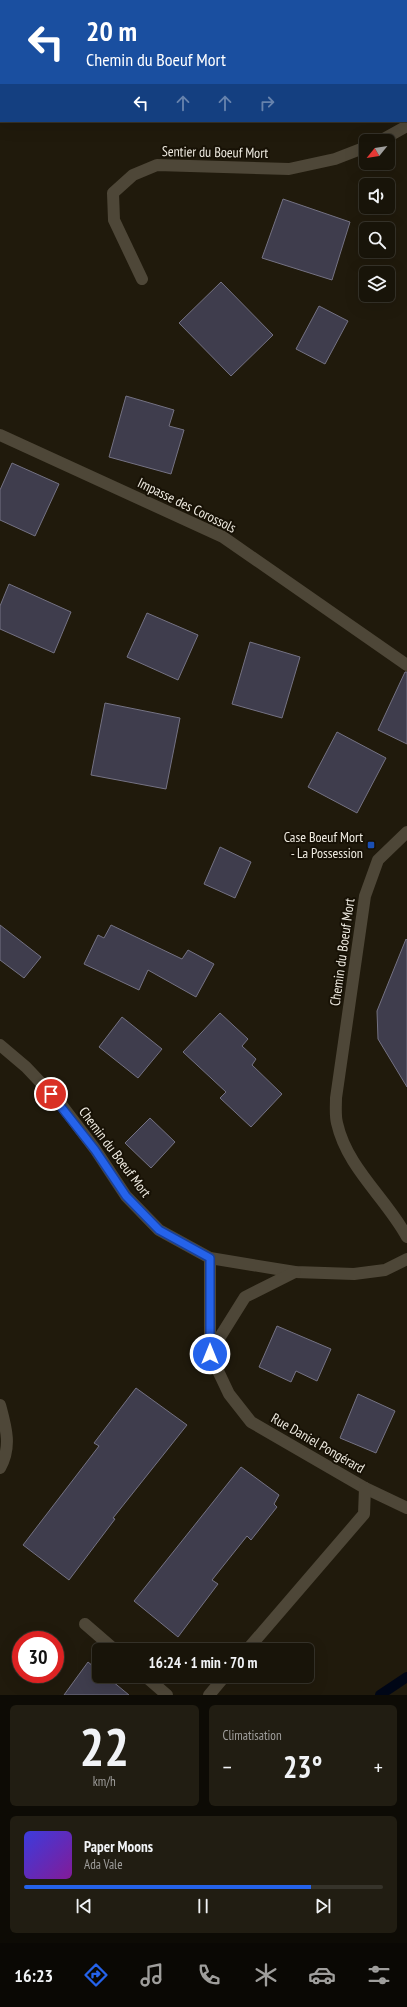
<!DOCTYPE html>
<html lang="fr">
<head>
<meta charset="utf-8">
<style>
	:root { --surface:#181409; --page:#211d12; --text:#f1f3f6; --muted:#9f9e9c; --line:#36332a; --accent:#2563eb }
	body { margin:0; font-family:"PT Sans Narrow",sans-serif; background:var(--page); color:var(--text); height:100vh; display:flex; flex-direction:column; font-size:15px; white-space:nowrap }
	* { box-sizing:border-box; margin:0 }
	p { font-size:13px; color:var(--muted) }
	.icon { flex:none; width:22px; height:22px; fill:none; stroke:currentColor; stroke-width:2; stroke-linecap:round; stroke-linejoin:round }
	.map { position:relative; height:1695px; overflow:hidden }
	.side { display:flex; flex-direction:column; gap:10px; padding:10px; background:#0d0b05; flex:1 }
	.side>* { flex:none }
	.top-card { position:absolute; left:0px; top:0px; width:407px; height:122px; box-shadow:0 4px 16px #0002,0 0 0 1px var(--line); background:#1a4fa0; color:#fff; overflow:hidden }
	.needle { width:26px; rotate:240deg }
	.controls { position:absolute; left:359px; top:134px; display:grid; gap:8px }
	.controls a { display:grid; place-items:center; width:36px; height:36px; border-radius:6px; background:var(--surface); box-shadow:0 4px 16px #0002,0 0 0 1px var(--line); font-size:20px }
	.speed { position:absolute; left:12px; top:1631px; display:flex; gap:8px; font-size:20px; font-weight:700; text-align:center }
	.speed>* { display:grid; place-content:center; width:52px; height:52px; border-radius:50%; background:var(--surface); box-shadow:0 4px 16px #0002,0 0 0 1px var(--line); line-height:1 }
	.speed .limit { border:6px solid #d22; background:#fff; color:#111 }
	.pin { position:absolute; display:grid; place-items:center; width:34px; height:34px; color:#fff; margin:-17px; border:2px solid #fff; border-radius:50%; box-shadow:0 1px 4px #0007 }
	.me { position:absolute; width:44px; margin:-22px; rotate:0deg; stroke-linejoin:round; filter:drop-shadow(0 0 3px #0008) }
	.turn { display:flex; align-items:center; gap:14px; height:84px; padding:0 20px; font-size:18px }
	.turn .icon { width:52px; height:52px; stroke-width:2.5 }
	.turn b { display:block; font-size:28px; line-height:34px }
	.lanes { display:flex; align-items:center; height:38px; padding:0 20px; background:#0003; justify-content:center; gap:20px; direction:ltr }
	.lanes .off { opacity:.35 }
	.big { font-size:30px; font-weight:800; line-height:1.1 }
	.side .widget { flex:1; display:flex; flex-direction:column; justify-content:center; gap:6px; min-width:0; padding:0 14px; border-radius:6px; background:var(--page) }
	.side .dial { align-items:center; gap:0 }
	.dial b { font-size:52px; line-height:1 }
	.song { display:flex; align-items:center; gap:12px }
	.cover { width:48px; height:48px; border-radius:6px; background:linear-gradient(135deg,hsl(240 70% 55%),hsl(290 70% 35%)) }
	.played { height:4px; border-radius:2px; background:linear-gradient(90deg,var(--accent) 80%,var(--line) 80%) }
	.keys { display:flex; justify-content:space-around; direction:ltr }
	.heat { display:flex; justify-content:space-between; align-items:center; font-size:22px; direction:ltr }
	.side .tiles { flex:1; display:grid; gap:10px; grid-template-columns:1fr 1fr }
	.widget:last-child { grid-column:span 2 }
	.trip { position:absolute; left:92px; top:1643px; width:222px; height:40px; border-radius:6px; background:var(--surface); box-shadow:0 4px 16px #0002,0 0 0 1px var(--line); font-weight:800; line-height:40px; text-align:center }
	.menu { display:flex; height:64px; justify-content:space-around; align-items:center; background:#0a0804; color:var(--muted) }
	.menu .icon { width:28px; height:28px }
	.menu .on { color:var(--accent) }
	.menu b { font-size:18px; color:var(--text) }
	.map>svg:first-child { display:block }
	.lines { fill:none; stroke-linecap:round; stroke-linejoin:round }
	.stream { stroke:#000616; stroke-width:10 }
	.building { fill:#3f3d4d; stroke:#747283 }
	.minor { stroke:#4e4738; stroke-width:12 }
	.route-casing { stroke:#184099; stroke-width:10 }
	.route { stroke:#2563eb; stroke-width:7 }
	.transit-dot { fill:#1a4fb4; stroke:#171105; stroke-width:1.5 }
	.labels { text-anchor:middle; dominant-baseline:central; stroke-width:4; stroke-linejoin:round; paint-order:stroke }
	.street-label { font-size:14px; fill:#efebe1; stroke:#171105 }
	.poi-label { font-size:14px; fill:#efebe1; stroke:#171105; text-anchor:end }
</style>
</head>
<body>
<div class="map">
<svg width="407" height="1695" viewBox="0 0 407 1695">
	<rect width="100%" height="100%" fill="#201a0c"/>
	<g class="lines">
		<path class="stream" d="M380 1695 407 1677"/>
	</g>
	<g class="building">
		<path d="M283 199 350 222 332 280 262 258Z"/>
		<path d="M221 282 273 335 231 376 179 323Z"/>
		<path d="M319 306 348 321 325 364 296 349Z"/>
		<path d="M126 396 174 410 169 426 184 430 171 474 109 457Z"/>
		<path d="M12 463 59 484 35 536 0 520V490Z"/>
		<path d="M9 584 71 612 54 653 0 629V606Z"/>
		<path d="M147 613 198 635 178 680 127 657Z"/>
		<path d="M250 642 300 657 282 718 232 704Z"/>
		<path d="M405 672H407V744L378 730Z"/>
		<path d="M105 703 180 718 166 789 91 775Z"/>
		<path d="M337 732 386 758 357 813 308 787Z"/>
		<path d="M220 847 251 862 235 898 204 884Z"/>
		<path d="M0 925 41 957 24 978 0 960Z"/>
		<path d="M111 925 182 959 188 950 214 964 196 997 148 970 139 990 84 964 98 935 104 938Z"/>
		<path d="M406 939 407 940V1087L378 1039 377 1011Z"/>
		<path d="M220 1013 248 1039 242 1046 256 1059 252 1065 282 1094 251 1127 220 1098 226 1092 183 1052Z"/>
		<path d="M122 1017 162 1049 138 1078 99 1047Z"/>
		<path d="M150 1118 175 1142 151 1168 125 1143Z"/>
		<path d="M277 1326 331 1349 317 1381 296 1371 291 1382 259 1367Z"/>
		<path d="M136 1388 187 1425 113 1518 115 1519 69 1580 23 1545 99 1446 94 1443Z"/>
		<path d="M358 1394 395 1411 376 1453 340 1438Z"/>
		<path d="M241 1467 279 1495 274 1504 277 1507 251 1540 247 1536 212 1580 218 1584 178 1637 134 1601Z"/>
		<path d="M88 1662 99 1671V1676H106L129 1695H64Z"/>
	</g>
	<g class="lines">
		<g class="minor">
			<path d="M380 141 407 126"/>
			<path d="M142 279 114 220 113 193 133 175 157 165 289 169 335 159 366 147"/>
			<path d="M0 435 223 537 407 665"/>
			<path d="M407 832 378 860 365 896 336 1098C336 1106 335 1115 337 1123 347 1168 386 1198 407 1237"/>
			<path d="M0 1045 26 1067 60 1103 95 1149 126 1196 159 1230 210 1258 295 1272 354 1274 385 1270 407 1259"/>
			<path d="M210 1258V1354L229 1394 251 1422 365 1488 407 1508"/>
			<path d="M210 1353 245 1297 295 1272"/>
			<path d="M0 1405C6 1427 12 1447 0 1468"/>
			<path d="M85 1624 115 1650"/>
			<path d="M247 1650 364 1514 365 1488"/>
			<path d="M145 1676 167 1695"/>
			<path d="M209 1695 225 1676"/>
		</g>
	</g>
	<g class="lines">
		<g class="route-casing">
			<path id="route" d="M51 1094 95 1150 126 1196 159 1230 210 1258V1354"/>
		</g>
		<use href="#route" class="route"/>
	</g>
	<rect class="transit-dot" x="367" y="841" width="8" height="8" rx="2"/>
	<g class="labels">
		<g class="street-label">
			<text transform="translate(215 152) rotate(1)">Sentier du Boeuf Mort</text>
			<text transform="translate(187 505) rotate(26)">Impasse des Corossols</text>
			<text transform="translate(342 952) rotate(-82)">Chemin du Boeuf Mort</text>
			<text transform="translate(115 1152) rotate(53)">Chemin du Boeuf Mort</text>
			<text transform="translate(318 1443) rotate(30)">Rue Daniel Pongérard</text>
		</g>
		<g class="poi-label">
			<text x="363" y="837">Case Boeuf Mort<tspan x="363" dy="16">- La Possession</tspan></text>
		</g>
	</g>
</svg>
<div class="controls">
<a><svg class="needle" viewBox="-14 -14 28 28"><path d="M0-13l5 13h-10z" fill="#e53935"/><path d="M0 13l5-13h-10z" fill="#9f9e9c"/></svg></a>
<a><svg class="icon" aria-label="sound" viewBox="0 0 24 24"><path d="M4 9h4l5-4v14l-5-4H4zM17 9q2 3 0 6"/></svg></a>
<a><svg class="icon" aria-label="search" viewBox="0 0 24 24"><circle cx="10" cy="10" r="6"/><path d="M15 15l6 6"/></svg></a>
<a><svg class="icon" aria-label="layers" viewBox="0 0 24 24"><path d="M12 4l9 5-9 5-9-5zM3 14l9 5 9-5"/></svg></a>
</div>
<div class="speed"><div class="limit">30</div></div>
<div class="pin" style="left:51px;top:1094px;background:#d93025"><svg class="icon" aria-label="arrive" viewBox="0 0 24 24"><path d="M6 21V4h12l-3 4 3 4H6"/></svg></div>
<svg class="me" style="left:210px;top:1354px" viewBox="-20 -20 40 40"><circle r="17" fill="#2563eb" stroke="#fff" stroke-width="3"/><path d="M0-11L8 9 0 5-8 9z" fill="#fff"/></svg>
<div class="trip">16:24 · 1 min · 70 m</div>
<div class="top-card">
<div class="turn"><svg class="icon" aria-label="left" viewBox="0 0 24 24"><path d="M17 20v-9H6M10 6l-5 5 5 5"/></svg><div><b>20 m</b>Chemin du Boeuf Mort</div></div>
<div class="lanes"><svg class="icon" aria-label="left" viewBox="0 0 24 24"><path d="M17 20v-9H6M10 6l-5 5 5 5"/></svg><svg class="icon off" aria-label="ahead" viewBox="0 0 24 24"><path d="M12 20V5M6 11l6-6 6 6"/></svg><svg class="icon off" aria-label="ahead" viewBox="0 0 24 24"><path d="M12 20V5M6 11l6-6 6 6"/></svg><svg class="icon off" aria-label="right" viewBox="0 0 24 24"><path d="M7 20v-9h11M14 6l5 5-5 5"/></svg></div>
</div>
</div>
<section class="side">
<div class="tiles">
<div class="widget dial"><b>22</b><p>km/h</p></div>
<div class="widget"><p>Climatisation</p>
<div class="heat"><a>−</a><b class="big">23°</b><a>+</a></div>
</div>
<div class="widget">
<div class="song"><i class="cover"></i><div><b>Paper Moons</b><p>Ada Vale</p></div></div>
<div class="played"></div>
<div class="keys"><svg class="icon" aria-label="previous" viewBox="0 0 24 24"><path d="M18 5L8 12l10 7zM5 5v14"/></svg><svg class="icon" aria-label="pause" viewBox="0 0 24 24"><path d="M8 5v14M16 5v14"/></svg><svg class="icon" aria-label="next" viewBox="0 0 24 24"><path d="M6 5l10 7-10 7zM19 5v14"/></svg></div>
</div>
</div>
</section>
<nav class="menu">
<b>16:23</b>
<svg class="icon on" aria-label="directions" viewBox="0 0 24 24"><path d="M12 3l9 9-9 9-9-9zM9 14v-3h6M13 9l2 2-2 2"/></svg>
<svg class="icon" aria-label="music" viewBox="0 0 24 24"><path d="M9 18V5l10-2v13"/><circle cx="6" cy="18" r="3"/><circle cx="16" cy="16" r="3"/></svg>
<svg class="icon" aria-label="phone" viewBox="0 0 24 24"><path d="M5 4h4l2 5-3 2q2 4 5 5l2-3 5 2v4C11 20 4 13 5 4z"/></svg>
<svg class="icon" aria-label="climate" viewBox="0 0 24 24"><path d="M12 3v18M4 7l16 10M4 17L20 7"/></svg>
<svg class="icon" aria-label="car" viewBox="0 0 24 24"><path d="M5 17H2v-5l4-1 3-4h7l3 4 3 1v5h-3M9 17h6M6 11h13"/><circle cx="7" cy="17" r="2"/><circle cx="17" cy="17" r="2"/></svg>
<svg class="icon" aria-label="filters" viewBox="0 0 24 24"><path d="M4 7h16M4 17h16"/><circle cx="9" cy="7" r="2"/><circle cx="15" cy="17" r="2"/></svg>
</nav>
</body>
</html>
